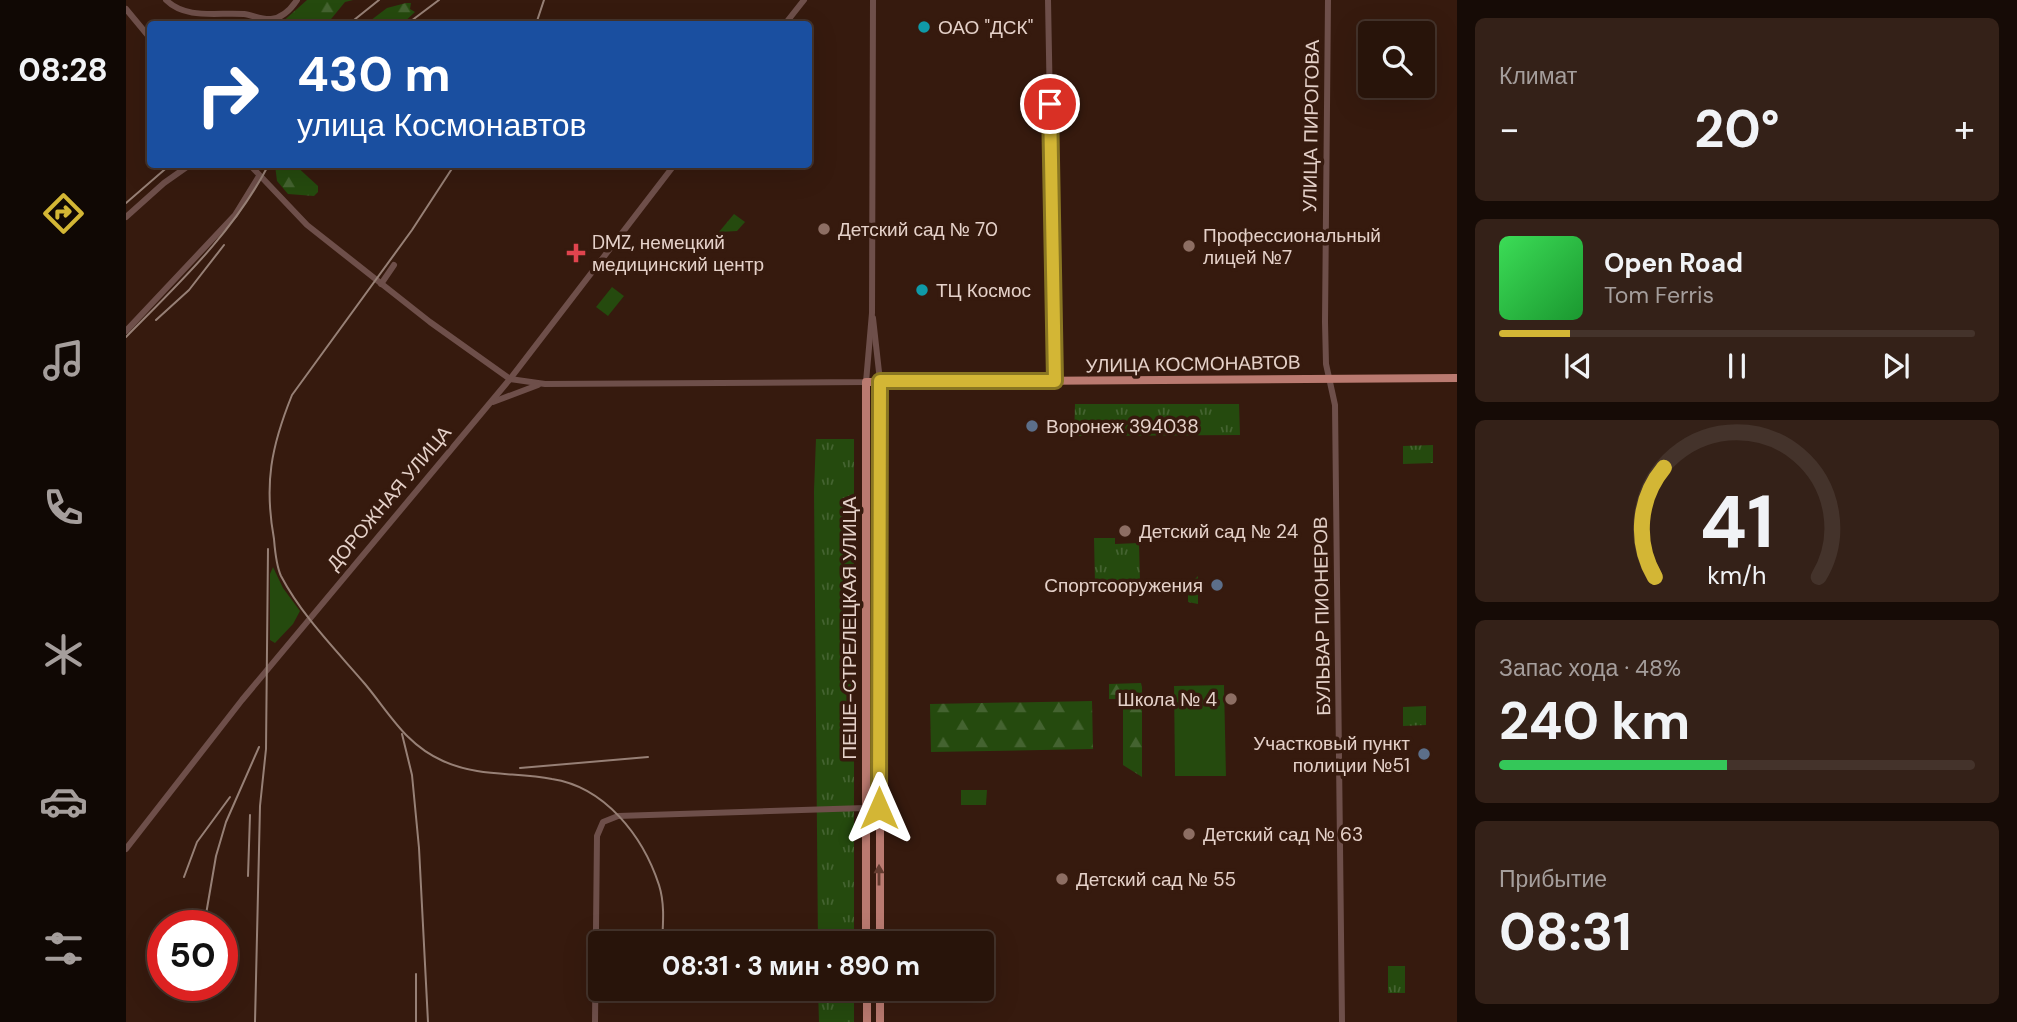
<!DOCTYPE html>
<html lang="ru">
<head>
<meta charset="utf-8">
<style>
	:root { --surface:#28140a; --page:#342118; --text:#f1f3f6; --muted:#a59e9c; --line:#44332b; --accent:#d3b635 }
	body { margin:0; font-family:"DM Sans",sans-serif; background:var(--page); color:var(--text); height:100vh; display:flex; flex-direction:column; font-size:26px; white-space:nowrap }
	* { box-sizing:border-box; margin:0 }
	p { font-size:23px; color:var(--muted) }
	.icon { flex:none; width:38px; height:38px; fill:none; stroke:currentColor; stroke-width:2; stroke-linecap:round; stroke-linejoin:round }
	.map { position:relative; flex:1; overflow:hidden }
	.drawer { display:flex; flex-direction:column; gap:18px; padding:18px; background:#160b06; width:560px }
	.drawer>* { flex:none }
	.top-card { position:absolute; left:21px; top:21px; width:665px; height:147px; border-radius:7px; box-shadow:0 7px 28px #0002,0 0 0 2px var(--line); background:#1a4fa0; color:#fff; overflow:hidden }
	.fabs { position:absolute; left:1232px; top:21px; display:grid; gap:14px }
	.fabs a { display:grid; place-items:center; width:77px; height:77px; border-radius:7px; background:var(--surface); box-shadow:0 7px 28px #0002,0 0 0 2px var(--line); font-size:35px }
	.speed { position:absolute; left:21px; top:910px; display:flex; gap:14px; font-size:35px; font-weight:700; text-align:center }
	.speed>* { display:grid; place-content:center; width:91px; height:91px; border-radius:50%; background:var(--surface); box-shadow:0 7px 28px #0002,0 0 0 2px var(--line); line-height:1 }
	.speed .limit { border:10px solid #d22; background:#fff; color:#111 }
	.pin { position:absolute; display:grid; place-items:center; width:60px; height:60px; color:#fff; margin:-30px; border:4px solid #fff; border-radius:50%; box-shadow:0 2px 7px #0007 }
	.me { position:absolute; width:77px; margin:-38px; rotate:0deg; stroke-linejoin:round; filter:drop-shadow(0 0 5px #0008) }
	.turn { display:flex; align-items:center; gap:24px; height:147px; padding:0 35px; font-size:32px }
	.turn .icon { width:91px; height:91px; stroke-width:2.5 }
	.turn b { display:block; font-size:49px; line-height:60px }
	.big { font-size:52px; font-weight:700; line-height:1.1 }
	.drawer .widget { flex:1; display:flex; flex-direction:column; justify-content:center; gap:10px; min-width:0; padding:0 24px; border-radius:10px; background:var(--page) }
	.drawer .dial { align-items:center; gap:0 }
	.dial svg { height:182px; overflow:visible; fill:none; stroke:var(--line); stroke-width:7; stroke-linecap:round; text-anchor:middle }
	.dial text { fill:var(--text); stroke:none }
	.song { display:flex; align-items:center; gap:21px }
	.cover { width:84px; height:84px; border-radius:10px; background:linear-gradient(135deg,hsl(130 70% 55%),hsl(130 70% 35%)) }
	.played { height:7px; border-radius:4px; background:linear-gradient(90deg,var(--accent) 15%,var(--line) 15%) }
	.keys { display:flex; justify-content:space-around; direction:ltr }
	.heat { display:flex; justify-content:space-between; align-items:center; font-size:38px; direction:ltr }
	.charge { height:10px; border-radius:5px; background:linear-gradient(90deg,#34c759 48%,var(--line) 0) }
	.trip { position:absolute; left:462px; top:931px; width:406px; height:70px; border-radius:7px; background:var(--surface); box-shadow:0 7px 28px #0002,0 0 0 2px var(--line); font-weight:700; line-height:70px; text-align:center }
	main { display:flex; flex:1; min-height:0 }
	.tabs { display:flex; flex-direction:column; width:126px; justify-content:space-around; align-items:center; background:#100804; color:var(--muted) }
	.tabs .icon { width:49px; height:49px }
	.tabs .current { color:var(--accent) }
	.tabs b { font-size:32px; color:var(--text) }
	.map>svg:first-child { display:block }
	.grass { fill:#254a0e }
	.forest { fill:url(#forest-firs) }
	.park { fill:url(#park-tufts) }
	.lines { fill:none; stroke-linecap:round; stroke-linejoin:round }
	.minor { stroke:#6e4f4a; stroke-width:6 }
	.major { stroke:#ba7a70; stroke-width:8 }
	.rail { stroke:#978076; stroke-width:2 }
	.oneway { fill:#643c30 }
	.route-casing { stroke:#897622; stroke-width:18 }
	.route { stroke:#d3b635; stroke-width:12 }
	.culture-dot { fill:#0f9aa8; stroke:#361a0e; stroke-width:2.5 }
	.education-dot { fill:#8d6e63; stroke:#361a0e; stroke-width:2.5 }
	.health-dot { fill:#e0444e; stroke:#361a0e; stroke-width:2.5 }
	.service-dot { fill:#5c6f8a; stroke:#361a0e; stroke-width:2.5 }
	.labels { text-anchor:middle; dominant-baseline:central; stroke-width:7; stroke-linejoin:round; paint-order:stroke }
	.poi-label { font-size:19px; fill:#e5d1c9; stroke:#361a0e; text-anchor:start }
	.street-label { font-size:19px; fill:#e5d1c9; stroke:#361a0e }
</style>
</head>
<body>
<main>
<nav class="tabs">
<b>08:28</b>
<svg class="icon current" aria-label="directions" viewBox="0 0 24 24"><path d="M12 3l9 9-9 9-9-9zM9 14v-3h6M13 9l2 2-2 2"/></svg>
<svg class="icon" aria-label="music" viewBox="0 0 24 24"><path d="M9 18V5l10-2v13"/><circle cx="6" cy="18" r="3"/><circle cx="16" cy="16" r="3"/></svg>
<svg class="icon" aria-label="phone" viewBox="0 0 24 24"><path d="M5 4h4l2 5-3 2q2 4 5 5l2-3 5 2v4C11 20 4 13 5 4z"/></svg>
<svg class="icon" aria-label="climate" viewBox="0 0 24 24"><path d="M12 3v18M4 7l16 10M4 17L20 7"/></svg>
<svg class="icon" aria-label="car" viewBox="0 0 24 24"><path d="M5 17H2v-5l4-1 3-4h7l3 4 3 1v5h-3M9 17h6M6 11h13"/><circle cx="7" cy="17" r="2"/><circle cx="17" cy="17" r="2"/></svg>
<svg class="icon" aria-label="filters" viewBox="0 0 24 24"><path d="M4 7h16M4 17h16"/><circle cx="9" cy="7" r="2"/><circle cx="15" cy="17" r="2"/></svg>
</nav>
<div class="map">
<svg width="1331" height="1022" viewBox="0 0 1331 1022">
	<defs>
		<pattern id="forest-firs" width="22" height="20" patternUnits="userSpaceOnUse" patternTransform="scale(1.75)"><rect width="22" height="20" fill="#254a0e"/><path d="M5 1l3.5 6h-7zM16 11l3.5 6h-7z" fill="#446330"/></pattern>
		<pattern id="park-tufts" width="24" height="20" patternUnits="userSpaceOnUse" patternTransform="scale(1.75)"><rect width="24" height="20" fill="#254a0e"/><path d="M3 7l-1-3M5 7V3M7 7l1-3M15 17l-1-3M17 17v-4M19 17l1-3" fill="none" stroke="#446330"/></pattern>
	</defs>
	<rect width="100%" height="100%" fill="#361a0e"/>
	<g class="grass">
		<path d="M486 287 498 296 482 316 470 307Z"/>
		<path d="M147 567 157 588 174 611 167 624 149 643 144 640V574Z"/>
		<path d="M1098 685 1100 776H1049L1048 686Z"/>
		<path d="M835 790H861L860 805H835Z"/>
	</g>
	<g class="forest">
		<path d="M181 0H227L219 2 201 24H154Z"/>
		<path d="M280 3H285L284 9 289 12 276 24H240L261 8Z"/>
		<path d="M149 165H169L192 186V192L188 196 162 194 151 181Z"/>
		<path d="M1015 683 1016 687V777L997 765V699H983V684Z"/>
		<path d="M966 701 967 749 805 752 804 704Z"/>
	</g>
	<g class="park">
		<path d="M608 214 619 222 611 231 593 232Z"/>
		<path d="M949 404H1113L1114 435 948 436Z"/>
		<path d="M690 439H728V943H692L688 491Z"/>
		<path d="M1307 445V463L1277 464V446Z"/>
		<path d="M968 538H989V544L1013 543 1014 582 969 584Z"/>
		<path d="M1072 576V604L1062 602V586Z"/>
		<path d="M1300 706V725L1277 726V707Z"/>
		<rect x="1262" y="966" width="17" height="27"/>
		<path d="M692 989H728V1022H693Z"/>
	</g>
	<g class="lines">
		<g class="minor">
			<path d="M40 0C60 20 92 12 118 14 126 15 137 20 145 19 156 18 165 9 171 0"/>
			<path d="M922 0 929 381"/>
			<path d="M1202 0 1199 322 1200 364 1209 405 1216 1022"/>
			<path d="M0 9 24 38"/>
			<path d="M659 24 678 0"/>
			<path d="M123 164 181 225 304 322 384 379 419 384 740 382 746 313 747 0"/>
			<path d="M0 217 38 183 65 164"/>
			<path d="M255 284 268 265"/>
			<path d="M747 318 754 381"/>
			<path d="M0 331 109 215 133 176"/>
			<path d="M367 402 412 385"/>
			<path d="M0 849 116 700 384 379 549 164"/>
			<path d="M469 1022 471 836 477 822 492 816 739 808"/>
		</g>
		<g class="major">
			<path d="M740 943V382L1331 378"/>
			<path d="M754 943V381"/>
			<path d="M741 989V1022"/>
			<path d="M754 989V1022"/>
		</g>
		<g class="rail">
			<path d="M223 24 253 0"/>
			<path d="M281 24 313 0"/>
			<path d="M410 24 418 0"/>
			<path d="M329 164 286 230 166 395C145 447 138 484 148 539 149 551 150 565 155 576 176 616 210 650 239 684 264 714 280 745 317 761 352 777 390 772 426 779 479 787 517 836 533 885 539 904 537 924 536 943"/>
			<path d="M0 203 45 164"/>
			<path d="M30 320 63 290 98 245"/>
			<path d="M0 337C53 283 108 232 143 164"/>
			<path d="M276 734 286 775 293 848 302 1022"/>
			<path d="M394 768 522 757"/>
			<path d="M122 876 124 815"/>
			<path d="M58 877 71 842 104 797"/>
			<path d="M78 926 90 856 100 822 133 747"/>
			<path d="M129 1022 134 806 140 749 142 549"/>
			<path d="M290 1022V974"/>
		</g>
	</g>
	<defs><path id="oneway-solid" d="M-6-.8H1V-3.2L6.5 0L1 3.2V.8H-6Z" transform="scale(1.75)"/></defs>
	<use class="oneway" href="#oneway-solid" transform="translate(753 875) rotate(-90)"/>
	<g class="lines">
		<g class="route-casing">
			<path id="route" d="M753 808 754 381H929L924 104"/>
		</g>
		<use href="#route" class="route"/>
	</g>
	<g class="culture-dot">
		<circle cx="798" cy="27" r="7"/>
		<circle cx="796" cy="290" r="7"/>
	</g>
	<g class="education-dot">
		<circle cx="698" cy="229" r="7"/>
		<circle cx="1063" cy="246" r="7"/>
		<circle cx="999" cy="531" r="7"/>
		<circle cx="1105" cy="699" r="7"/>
		<circle cx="1063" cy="834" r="7"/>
		<circle cx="936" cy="879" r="7"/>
	</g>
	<path class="health-dot" d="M446.5 242.5h7v7h7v7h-7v7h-7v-7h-7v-7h7z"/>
	<g class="service-dot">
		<circle cx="906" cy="426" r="7"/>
		<circle cx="1091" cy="585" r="7"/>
		<circle cx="1298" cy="754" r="7"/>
	</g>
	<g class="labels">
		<g class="poi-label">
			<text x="812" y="27">ОАО "ДСК"</text>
			<text x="712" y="229">Детский сад № 70</text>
			<text x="1077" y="235">Профессиональный<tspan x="1077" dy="22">лицей №7</tspan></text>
			<text x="466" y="242">DMZ, немецкий<tspan x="466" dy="22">медицинский центр</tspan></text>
			<text x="810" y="290">ТЦ Космос</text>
			<text x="920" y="426">Воронеж 394038</text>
			<text x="1013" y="531">Детский сад № 24</text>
			<text x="1077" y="585" text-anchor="end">Спортсооружения</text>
			<text x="1091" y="699" text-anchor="end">Школа № 4</text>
			<text x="1284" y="743" text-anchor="end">Участковый пункт<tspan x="1284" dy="22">полиции №51</tspan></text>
			<text x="1077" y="834">Детский сад № 63</text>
			<text x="950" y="879">Детский сад № 55</text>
		</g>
		<g class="street-label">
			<text transform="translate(1185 126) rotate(-89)">УЛИЦА ПИРОГОВА</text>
			<text transform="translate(1067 364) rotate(-1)">УЛИЦА КОСМОНАВТОВ</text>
			<text transform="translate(263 498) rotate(-50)">ДОРОЖНАЯ УЛИЦА</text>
			<text transform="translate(1196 616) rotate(-91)">БУЛЬВАР ПИОНЕРОВ</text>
			<text transform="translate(723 628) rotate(-90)">ПЕШЕ-СТРЕЛЕЦКАЯ УЛИЦА</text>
		</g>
	</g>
</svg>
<div class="fabs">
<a><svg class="icon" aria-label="search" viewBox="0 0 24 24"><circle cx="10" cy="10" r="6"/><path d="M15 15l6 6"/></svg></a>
</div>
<div class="speed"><div class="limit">50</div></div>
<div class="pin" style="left:924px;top:104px;background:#d93025"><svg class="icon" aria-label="arrive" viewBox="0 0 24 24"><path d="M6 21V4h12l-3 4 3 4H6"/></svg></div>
<svg class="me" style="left:753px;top:808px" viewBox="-20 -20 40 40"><path d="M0-17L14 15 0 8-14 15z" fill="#d3b635" stroke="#fff" stroke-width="4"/></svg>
<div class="trip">08:31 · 3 мин · 890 m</div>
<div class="top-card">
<div class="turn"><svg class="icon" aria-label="right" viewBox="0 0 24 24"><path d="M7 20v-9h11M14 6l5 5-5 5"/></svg><div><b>430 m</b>улица Космонавтов</div></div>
</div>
</div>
<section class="drawer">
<div class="widget"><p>Климат</p>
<div class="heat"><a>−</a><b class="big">20°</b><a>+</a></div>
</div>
<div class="widget">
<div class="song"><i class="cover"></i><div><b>Open Road</b><p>Tom Ferris</p></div></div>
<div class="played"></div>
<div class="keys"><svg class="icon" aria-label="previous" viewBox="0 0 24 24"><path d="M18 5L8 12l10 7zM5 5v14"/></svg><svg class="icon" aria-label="pause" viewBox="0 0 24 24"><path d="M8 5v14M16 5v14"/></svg><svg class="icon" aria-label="next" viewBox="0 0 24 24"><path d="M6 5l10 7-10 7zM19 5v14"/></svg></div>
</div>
<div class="widget dial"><svg viewBox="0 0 100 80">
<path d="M14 69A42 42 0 1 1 86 69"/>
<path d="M14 69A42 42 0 0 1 18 21" stroke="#d3b635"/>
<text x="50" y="56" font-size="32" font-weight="700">41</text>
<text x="50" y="72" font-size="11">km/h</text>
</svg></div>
<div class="widget"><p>Запас хода · 48%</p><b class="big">240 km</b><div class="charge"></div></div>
<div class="widget"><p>Прибытие</p><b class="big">08:31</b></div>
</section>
</main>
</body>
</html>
